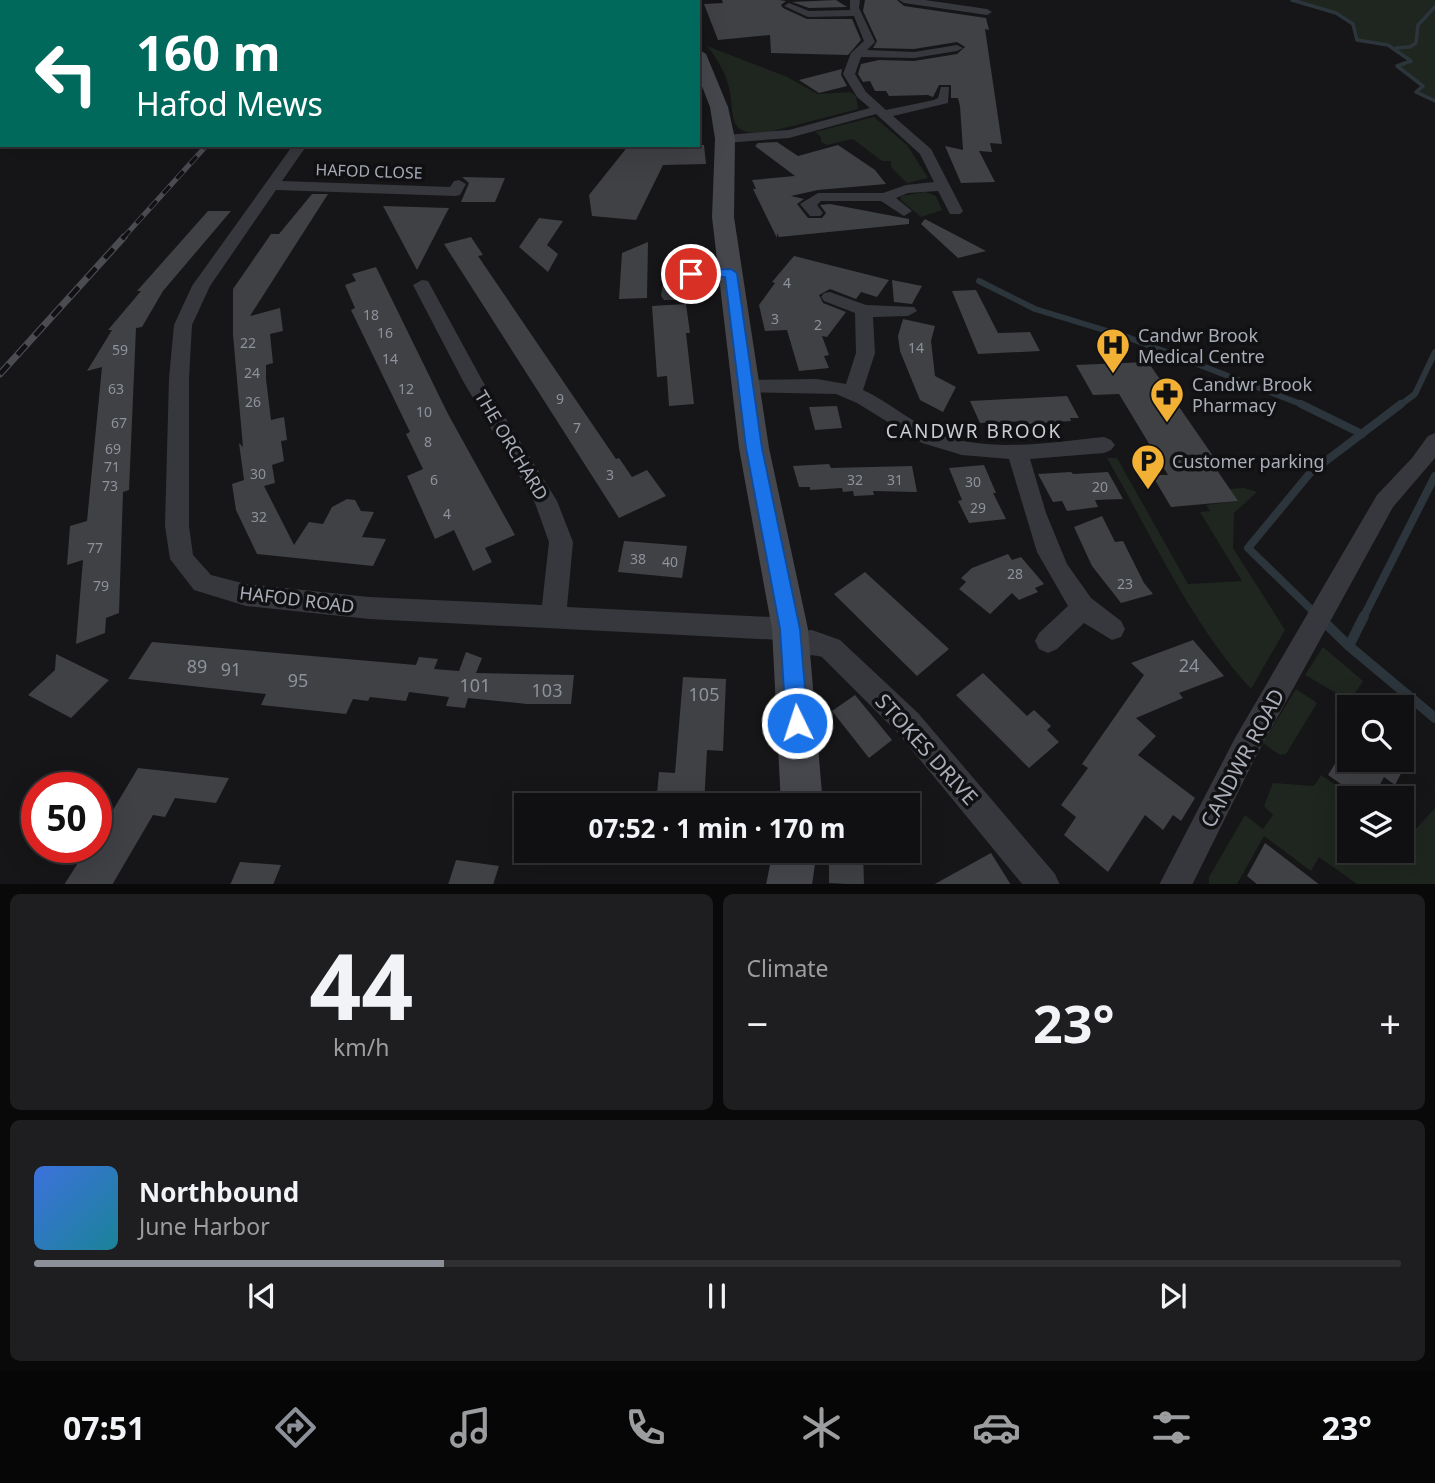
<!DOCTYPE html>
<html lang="en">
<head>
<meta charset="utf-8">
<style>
	:root { --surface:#101012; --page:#1e1e20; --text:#f1f3f6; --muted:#9c9d9f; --line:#303032; --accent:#8c9099 }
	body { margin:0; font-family:"Noto Sans",sans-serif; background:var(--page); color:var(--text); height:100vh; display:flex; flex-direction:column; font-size:26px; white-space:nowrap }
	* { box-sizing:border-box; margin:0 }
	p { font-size:23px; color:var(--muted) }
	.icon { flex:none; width:38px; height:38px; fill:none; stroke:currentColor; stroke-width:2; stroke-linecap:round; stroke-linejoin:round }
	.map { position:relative; height:884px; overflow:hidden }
	.sheet { display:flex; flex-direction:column; gap:10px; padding:10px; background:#09090a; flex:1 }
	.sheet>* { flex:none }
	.banner { position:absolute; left:0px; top:0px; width:700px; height:147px; box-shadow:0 7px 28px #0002,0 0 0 2px var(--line); background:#00695c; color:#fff; overflow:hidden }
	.tools { position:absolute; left:1337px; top:695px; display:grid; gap:14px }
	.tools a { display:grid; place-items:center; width:77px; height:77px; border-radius:0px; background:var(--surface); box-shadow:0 7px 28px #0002,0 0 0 2px var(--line); font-size:35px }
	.speed { position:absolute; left:21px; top:772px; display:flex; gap:14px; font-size:35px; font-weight:700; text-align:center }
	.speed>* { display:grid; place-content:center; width:91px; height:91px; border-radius:50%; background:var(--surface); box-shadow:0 7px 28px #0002,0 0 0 2px var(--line); line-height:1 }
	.speed .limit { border:10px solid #d22; background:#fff; color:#111 }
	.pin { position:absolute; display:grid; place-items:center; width:60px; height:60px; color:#fff; margin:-30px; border:4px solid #fff; border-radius:50%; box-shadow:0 2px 7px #0007 }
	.me { position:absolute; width:77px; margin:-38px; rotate:356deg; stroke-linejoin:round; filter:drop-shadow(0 0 5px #0008) }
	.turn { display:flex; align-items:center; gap:24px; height:147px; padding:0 21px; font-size:32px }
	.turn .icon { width:91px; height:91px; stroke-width:2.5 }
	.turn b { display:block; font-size:49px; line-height:60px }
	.big { font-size:52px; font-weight:700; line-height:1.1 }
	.sheet .widget { flex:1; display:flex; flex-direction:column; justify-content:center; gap:10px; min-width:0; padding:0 24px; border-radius:10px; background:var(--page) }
	.sheet .dial { align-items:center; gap:0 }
	.dial b { font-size:91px; line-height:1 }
	.song { display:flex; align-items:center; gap:21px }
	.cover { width:84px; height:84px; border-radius:10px; background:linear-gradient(135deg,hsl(220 70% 55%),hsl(190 70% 35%)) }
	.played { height:7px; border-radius:4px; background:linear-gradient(90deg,var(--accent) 30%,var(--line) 30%) }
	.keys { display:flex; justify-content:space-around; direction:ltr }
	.heat { display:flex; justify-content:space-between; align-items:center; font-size:38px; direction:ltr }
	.sheet .tiles { flex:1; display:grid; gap:10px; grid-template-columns:1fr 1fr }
	.widget:last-child { grid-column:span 2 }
	.trip { position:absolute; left:514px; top:793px; width:406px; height:70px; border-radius:0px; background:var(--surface); box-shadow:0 7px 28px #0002,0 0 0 2px var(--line); font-weight:700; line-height:70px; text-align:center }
	.dock { display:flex; height:112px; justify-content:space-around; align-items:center; background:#060607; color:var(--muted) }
	.dock .icon { width:49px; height:49px }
	.dock .active { color:var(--accent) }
	.dock b { font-size:32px; color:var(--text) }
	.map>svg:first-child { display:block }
	.green { fill:#1e261f }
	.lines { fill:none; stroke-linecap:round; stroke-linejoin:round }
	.stream-far3 { stroke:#2c353c; stroke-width:3.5 }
	.stream-far2 { stroke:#2c353c; stroke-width:6 }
	.stream-far1 { stroke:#2c353c; stroke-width:8 }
	.stream { stroke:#2c353c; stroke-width:10 }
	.building { fill:#404145 }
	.street { fill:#37383d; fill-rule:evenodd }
	.secondary { fill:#45474d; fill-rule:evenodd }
	.rail-far1-casing { stroke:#4a4c52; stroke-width:5 }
	.rail-casing { stroke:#4a4c52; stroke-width:7 }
	.rail-far1 { stroke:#111113; stroke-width:3.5; stroke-dasharray:10; stroke-linecap:butt }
	.rail { stroke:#111113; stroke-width:4.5; stroke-dasharray:13; stroke-linecap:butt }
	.route { fill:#1a73e8; stroke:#114b97; stroke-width:2 }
	.labels { text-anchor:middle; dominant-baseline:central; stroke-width:7; stroke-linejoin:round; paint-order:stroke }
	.number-label { font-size:14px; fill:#8e929b }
	.far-street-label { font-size:16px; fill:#a8adb8; stroke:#111113 }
	.poi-label { font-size:18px; fill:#a8adb8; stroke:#111113; text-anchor:start }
	.street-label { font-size:18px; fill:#a8adb8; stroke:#111113 }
	.near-number-label { font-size:18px; fill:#8e929b }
	.neighbourhood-label { font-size:19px; letter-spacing:2px; fill:#c9ccd4; stroke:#111113 }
	.near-street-label { font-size:21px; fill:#a8adb8; stroke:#111113 }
</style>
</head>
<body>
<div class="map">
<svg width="1435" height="885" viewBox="0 0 1435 885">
	<rect width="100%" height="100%" fill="#161618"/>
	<g class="green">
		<path d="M1292 0H1435V101L1416 92 1422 86 1397 66 1410 61 1388 45 1357 40 1353 31V24L1336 13Z"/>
		<path d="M707 46 787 77 818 94 850 92 856 96 858 109 769 132C759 133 744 135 737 126 731 118 732 102 730 92 727 75 718 60 707 46Z"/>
		<path d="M874 117 907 145 928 178 907 183 891 167V161H882L853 139 827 145 821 142V137L815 132Z"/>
		<path d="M925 192 936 196 942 210 921 217 901 200V196Z"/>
		<path d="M1107 458H1117L1188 584 1242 581 1200 512 1210 511 1206 505 1238 501 1229 489 1244 488 1257 492 1234 513 1233 548 1285 630 1251 689C1190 622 1152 536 1107 458Z"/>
		<path d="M1323 647 1363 681 1350 701 1305 675Z"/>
		<path d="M1296 689 1317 703 1286 754 1280 755 1263 743Z"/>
		<path d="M1321 775 1355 798H1349V850H1402V823L1417 828 1435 808V884H1357L1319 857 1311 871 1264 836 1237 884H1209V877L1245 815 1263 829 1273 815 1264 806 1273 783 1314 786Z"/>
	</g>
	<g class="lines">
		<g class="stream-far3">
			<path d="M1292 0 1336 13 1353 24 1357 40 1388 45 1411 61 1397 66 1423 86 1416 92 1435 101"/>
			<path d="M1396 48 1410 47 1416 43 1418 25 1435 7"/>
		</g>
		<g class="stream-far2">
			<path d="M979 281 1035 309 1127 337 1306 406"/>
			<path d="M1399 406 1415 394 1435 352"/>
		</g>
		<g class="stream-far1">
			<path d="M1301 404 1362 434"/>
			<path d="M1320 618 1248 548 1310 473 1401 404"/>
			<path d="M1363 618 1435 476"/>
		</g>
		<g class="stream">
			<path d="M1318 616 1349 646 1435 718"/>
			<path d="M1349 646 1364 616"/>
		</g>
	</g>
	<g class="building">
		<path d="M722 0H779L786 1 781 5 783 8 807 19H852L861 40 848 55 771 53 770 35 718 40 704 4 723 3Z"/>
		<path d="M836 0 847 7 809 8 792 2Z"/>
		<path d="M865 0H897L904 6 986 18 989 30 985 29 1002 144 990 143 992 152 979 151 995 182 961 183 945 146 963 150 960 106 958 98H951V85H939L933 97 928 95 889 96 886 91H875L870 81 863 82 858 74 861 64 879 60 914 61 957 54 965 47 957 42 914 49 873 48 877 41 863 11Z"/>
		<path d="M842 69 841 75 847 86 819 93 799 80Z"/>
		<path d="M777 142 798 156 838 145 875 170 886 184 818 190 791 196 804 199 797 204 808 218H822L826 213 820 205 830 204 909 219V224L779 237 777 233V238L753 189H756L752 180 795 176 755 146 758 143Z"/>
		<path d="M629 145H704L706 164 663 165 636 220 592 216 589 195Z"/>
		<path d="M462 177 505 178 495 202H461L469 183Z"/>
		<path d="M312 194H328L250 316 280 308 283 331 270 334 273 363 266 365V379L271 420 284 417 287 440 281 441 284 461 272 465 275 483 264 486 294 545 309 522 323 524 332 507 347 499 355 500 361 511 374 512 362 537 386 539 373 566 257 554 236 510 232 484 244 480 239 443 243 447 233 335V289L271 234H279Z"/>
		<path d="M383 206 449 208 417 270Z"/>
		<path d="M208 211H231L163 291 142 327 136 328 129 490 123 492 119 613 106 618 105 633 76 644 83 560 67 565 70 526 87 521 102 367 87 371 112 330H108L141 291H137Z"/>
		<path d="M539 218 563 221 547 245 558 254 548 272 519 247Z"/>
		<path d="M925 219 986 251 958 258 921 224Z"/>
		<path d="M471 237 483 255 478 256 616 459 619 458 632 477 647 470 666 496 619 518 444 244Z"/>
		<path d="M648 242 647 298 619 299 622 253Z"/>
		<path d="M794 256 889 280 877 297 861 292 856 299 830 289 819 295 823 303 846 312 827 337 822 336 829 355 824 356 829 368 799 371 787 330 765 331 759 305 775 283 772 282Z"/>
		<path d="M376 267 448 414 515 535 485 548 492 562 473 571 454 530 435 539 407 476 423 469 406 434 410 432 351 310 355 308 345 285 356 281 352 274Z"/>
		<path d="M892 280 922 286 912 304 894 302Z"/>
		<path d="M976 290 998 333 1030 332 1040 351 978 354 952 291Z"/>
		<path d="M686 304 690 333H686L694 404 669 406 667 376 657 377 652 306Z"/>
		<path d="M903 319 935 326 931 341 935 376 956 387 943 412 920 400 900 351 898 336Z"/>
		<path d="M1148 362 1213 456 1208 457 1238 501 1171 507 1152 475H1168L1119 394 1093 395 1076 365Z"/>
		<path d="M1067 396 1079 418H1070L1071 421 1029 424 1027 421 980 423 970 401Z"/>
		<path d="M837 406 842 428 815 430 809 407Z"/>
		<path d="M829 464 831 468 912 466 917 492 873 491 874 495 854 496 853 491 843 492 842 488 810 490V487H799L793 466Z"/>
		<path d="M984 465 996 493H993L1006 519 969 523 958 501 962 500 949 468Z"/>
		<path d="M1071 472 1073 474 1108 472 1123 499 1095 500 1098 507 1067 511 1062 501 1053 502 1038 474Z"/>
		<path d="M1102 516 1115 542 1123 541 1144 583 1153 594 1121 603 1092 566 1074 527Z"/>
		<path d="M624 541 687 546 682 578 618 572Z"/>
		<path d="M1008 554 1012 560 1021 557 1044 584 1035 588 1038 592 1019 600 1012 593 990 614 959 589 966 582 961 578 972 568Z"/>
		<path d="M865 572 949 649 917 676 834 594Z"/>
		<path d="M1193 640 1224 676 1179 693 1183 698 1136 718 1156 736 1138 755 1195 798 1181 821 1173 815 1163 830 1145 815 1108 872 1064 835 1076 817 1061 805 1088 768 1082 764 1144 675 1131 663Z"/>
		<path d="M152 642 416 665 419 657 438 659 434 669 459 671 466 652 482 658 476 673 574 675 571 704H527L468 698 465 708 446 706 449 697 409 692 406 701 370 697 368 701 353 699 346 714 261 705 266 694 128 679Z"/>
		<path d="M56 654 109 680 71 718 28 695 55 670Z"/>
		<path d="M983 673 1027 716 1034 710 1051 726 1047 730 1059 742 1029 768 956 695Z"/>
		<path d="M683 677 726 679 723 751 707 750 704 805H656L659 772 675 773Z"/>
		<path d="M855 695 892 740 869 758 832 711Z"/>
		<path d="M1338 759 1339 760H1408L1395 785 1384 777 1373 798H1361L1328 775Z"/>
		<path d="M138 768 229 778 216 803 175 798 165 817 153 815 112 885H64L88 847H96V813L110 815Z"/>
		<path d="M1265 843 1320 885H1258L1247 876Z"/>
		<path d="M829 850H863L864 885 829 883Z"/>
		<path d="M991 853 1011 885H933Z"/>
		<path d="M456 860 499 866 493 885H448Z"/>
		<path d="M240 862 281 865 273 885H230Z"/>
	</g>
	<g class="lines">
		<g class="street">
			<rect x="334" y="0" width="10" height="2"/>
			<path d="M850 0H860L859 8 875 42 867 50 914 52 957 45 963 48 957 51 914 58 861 57 855 74 866 92 886 110 934 100 938 98 941 87H949L948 103 893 116 931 149 963 211 960 214H950L938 191 908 193 896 198 912 211 904 216 881 201H821L817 205 823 213 820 216H810L800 204 818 193H883L906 185 934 182 920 154 876 114 789 138 725 143 718 139 725 135 789 130 870 108 857 97 843 74 851 53 864 41 854 16 808 17 784 6 789 3 809 11 850 10Z"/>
			<path d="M899 0H925L987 9 992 12 987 15 904 3Z"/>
			<path d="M293 145H307L282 181 450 187 454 181 459 180 466 184 460 195 455 196 276 190 210 286 192 325 189 378V526L193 555 211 575 246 584 369 597 542 605 549 542 535 503 463 381 413 285 422 280 428 281 482 380 557 501 573 542 567 607 790 618 799 621 802 631 812 630 840 640 918 713 1055 874 1060 885H1023L898 733 822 657C809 653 796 657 783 652L779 644 781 640 369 619 246 606 194 590 170 559 165 526 169 378 174 325 192 286Z"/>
			<path d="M731 268 739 273 737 277 679 279 676 300H664L661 296 665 270Z"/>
			<path d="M830 292 866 305 914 307 917 311 908 316 873 317 875 353 863 390C889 402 911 422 937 433 988 454 1051 442 1104 437L1111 440 1115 445 1111 450 1104 453 1030 459 1046 513 1067 564 1091 598 1121 621 1125 629 1121 637 1112 640 1084 623 1057 649 1048 653 1039 649 1035 641 1039 633 1068 606 1037 552 1009 459 962 455 922 443 857 403 836 394 739 392 736 387 739 382 746 380 817 379 846 384 856 353 855 313 824 301 821 297 824 293Z"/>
			<path d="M1435 433V458L1393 507 1255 758 1192 885H1159L1235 738 1377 495 1412 458 1428 436Z"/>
		</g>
		<g class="secondary">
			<path d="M670 0H684L685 2H671Z"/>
			<path d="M698 49 706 54 728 107 735 139 734 217 769 448 808 629 823 805H781L772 629 739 448 712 217 715 139 710 107 698 76Z"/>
			<path d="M773 850H817L812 885H766Z"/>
		</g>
		<g class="rail-far1-casing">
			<path id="rail-far1" d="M123 238 207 145"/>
		</g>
		<g class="rail-casing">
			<path id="rail" d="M0 374 124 237"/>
		</g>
		<use href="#rail-far1" class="rail-far1"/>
		<use href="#rail" class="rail"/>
	</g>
	<path class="route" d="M731 269 737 273 762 448 800 629 808 723 805 731 797 734 790 731 786 723 780 629 746 448 725 277 691 278 685 274 691 270Z"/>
	<defs>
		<g id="hospital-pin" transform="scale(1.75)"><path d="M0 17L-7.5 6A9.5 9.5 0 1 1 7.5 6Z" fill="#f2b134" stroke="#111113"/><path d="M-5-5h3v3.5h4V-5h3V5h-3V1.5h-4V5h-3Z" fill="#111"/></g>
		<g id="pharmacy-pin" transform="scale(1.75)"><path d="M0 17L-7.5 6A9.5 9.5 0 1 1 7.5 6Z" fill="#f2b134" stroke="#111113"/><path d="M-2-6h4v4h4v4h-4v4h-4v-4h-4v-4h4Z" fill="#111"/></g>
		<g id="parking-pin" transform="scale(1.75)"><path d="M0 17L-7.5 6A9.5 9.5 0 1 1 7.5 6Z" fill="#f2b134" stroke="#111113"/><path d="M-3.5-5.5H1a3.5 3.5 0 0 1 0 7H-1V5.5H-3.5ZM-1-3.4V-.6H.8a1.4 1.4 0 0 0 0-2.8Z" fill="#111"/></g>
	</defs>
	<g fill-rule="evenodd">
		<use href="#hospital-pin" x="1113" y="345"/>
		<use href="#pharmacy-pin" x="1167" y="394"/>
		<use href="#parking-pin" x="1148" y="461"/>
	</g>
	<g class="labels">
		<g class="number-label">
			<text x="787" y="282">4</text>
			<text x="371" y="314">18</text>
			<text x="775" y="318">3</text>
			<text x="818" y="324">2</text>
			<text x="385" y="332">16</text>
			<text x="248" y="342">22</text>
			<text x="916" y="347">14</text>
			<text x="120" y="349">59</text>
			<text x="390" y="358">14</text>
			<text x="252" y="372">24</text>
			<text x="116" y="388">63</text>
			<text x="406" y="388">12</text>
			<text x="560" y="398">9</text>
			<text x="253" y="401">26</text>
			<text x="424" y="411">10</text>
			<text x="119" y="422">67</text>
			<text x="577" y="427">7</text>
			<text x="428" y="441">8</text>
			<text x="113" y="448">69</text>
			<text x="112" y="466">71</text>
			<text x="258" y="473">30</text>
			<text x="610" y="474">3</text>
			<text x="434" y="479">6</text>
			<text x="855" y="479">32</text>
			<text x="895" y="479">31</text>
			<text x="973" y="481">30</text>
			<text x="110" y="485">73</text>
			<text x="1100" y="486">20</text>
			<text x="978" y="507">29</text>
			<text x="447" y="513">4</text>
			<text x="259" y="516">32</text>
			<text x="95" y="547">77</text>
			<text x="638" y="558">38</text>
			<text x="670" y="561">40</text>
			<text x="1015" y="573">28</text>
			<text x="1125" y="583">23</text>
			<text x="101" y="585">79</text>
		</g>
		<g class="far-street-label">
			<text transform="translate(369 171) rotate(2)">HAFOD CLOSE</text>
		</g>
		<g class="poi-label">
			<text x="1138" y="335">Candwr Brook<tspan x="1138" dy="21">Medical Centre</tspan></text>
			<text x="1192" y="384">Candwr Brook<tspan x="1192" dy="21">Pharmacy</tspan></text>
			<text x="1172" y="461">Customer parking</text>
		</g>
		<g class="street-label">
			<text transform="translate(512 445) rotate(59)">THE ORCHARD</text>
			<text transform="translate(297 599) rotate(7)">HAFOD ROAD</text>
		</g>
		<g class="near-number-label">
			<text x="1189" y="665">24</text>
			<text x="197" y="666">89</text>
			<text x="231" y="669">91</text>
			<text x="298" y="680">95</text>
			<text x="475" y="685">101</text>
			<text x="547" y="690">103</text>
			<text x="704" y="694">105</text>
		</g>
		<g class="neighbourhood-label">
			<text x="974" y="431">CANDWR BROOK</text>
		</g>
		<g class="near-street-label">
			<text transform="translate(927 749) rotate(48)">STOKES DRIVE</text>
			<text transform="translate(1242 758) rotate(-62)">CANDWR ROAD</text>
		</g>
	</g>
</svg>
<div class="tools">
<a><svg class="icon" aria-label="search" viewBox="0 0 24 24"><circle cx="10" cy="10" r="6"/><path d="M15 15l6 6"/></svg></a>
<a><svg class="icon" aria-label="layers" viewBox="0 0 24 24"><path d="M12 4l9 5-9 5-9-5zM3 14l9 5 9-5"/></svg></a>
</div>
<div class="speed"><div class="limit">50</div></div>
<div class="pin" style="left:691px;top:274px;background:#d93025"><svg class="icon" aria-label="arrive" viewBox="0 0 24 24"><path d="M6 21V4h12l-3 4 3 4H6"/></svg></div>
<svg class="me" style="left:797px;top:723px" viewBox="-20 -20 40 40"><circle r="17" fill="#1a73e8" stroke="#fff" stroke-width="3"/><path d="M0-11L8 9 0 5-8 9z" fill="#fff"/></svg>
<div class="trip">07:52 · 1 min · 170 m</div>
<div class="banner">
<div class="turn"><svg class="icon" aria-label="left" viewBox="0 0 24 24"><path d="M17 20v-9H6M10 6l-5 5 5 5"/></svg><div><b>160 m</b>Hafod Mews</div></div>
</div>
</div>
<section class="sheet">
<div class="tiles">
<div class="widget dial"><b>44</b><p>km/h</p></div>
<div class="widget"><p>Climate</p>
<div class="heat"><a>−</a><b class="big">23°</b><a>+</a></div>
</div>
<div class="widget">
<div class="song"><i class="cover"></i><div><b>Northbound</b><p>June Harbor</p></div></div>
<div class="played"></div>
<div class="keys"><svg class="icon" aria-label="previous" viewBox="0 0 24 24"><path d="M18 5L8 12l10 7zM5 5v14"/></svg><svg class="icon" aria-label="pause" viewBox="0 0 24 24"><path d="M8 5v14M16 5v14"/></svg><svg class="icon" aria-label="next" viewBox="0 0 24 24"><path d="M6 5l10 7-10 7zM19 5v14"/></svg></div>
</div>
</div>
</section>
<nav class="dock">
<b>07:51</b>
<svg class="icon active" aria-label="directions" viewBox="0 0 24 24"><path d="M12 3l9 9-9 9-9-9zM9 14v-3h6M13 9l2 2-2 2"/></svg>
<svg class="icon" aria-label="music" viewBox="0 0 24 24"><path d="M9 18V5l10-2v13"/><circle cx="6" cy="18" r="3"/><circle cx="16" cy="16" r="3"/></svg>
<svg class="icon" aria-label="phone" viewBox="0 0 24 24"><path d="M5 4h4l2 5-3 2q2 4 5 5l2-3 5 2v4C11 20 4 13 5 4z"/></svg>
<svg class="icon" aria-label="climate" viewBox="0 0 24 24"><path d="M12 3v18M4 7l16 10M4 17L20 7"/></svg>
<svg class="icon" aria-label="car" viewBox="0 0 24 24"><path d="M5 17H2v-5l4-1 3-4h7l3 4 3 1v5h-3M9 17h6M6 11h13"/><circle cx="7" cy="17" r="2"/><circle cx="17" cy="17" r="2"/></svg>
<svg class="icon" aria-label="filters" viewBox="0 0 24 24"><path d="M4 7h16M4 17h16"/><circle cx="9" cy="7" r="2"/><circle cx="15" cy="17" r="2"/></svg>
<b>23°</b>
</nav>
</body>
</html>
